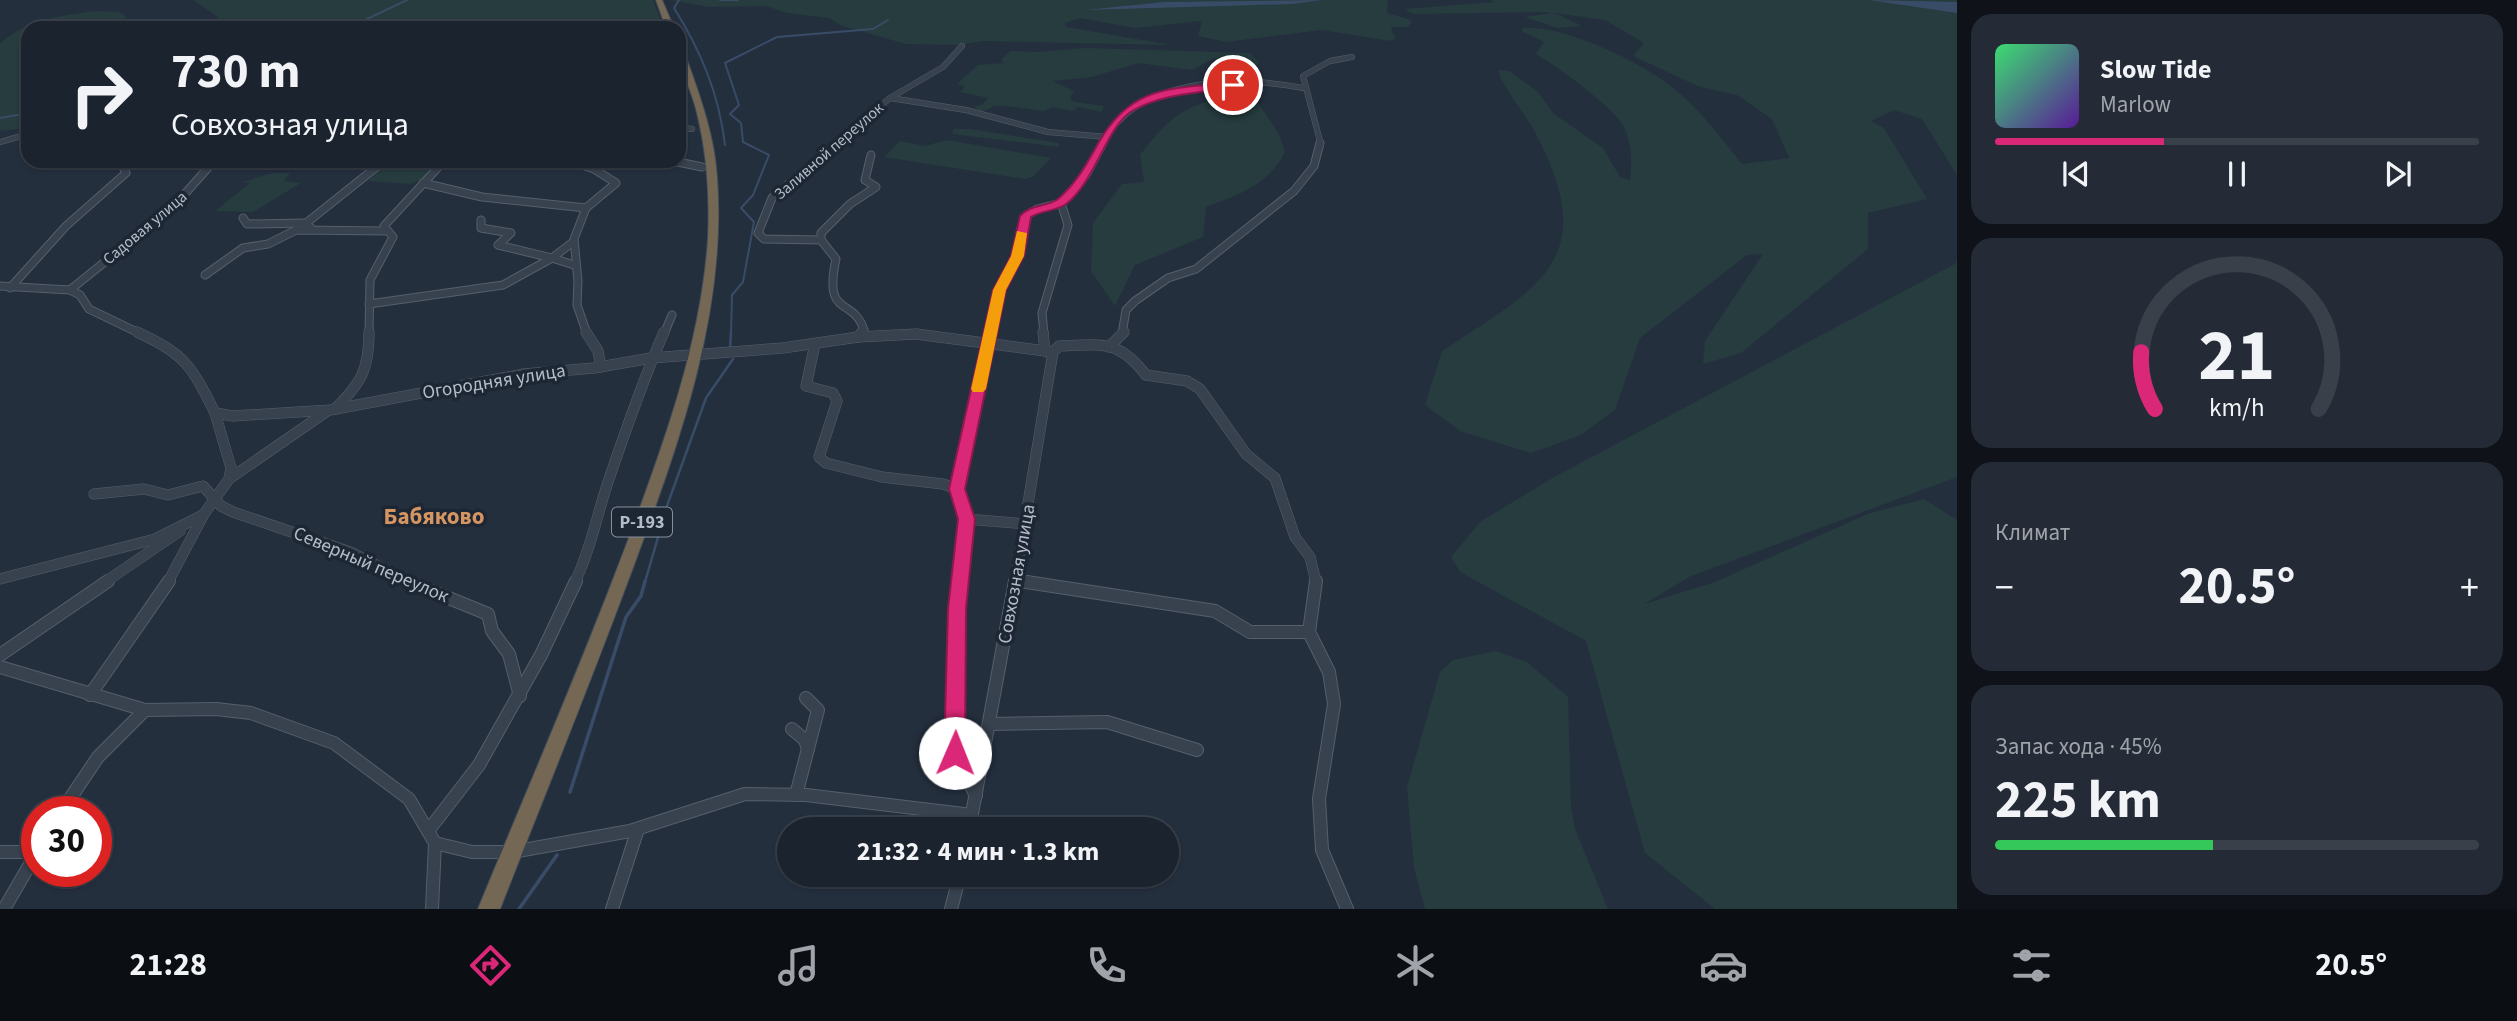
<!DOCTYPE html>
<html lang="ru">
<head>
<meta charset="utf-8">
<style>
	:root { --surface:#1b232e; --page:#242b36; --text:#f1f3f6; --muted:#a0a4aa; --line:#39404a; --accent:#db2777 }
	body { margin:0; font-family:"Source Sans 3",sans-serif; background:var(--page); color:var(--text); height:100vh; display:flex; flex-direction:column; font-size:26px; white-space:nowrap }
	* { box-sizing:border-box; margin:0 }
	p { font-size:23px; color:var(--muted) }
	.icon { flex:none; width:38px; height:38px; fill:none; stroke:currentColor; stroke-width:2; stroke-linecap:round; stroke-linejoin:round }
	.map { position:relative; flex:1; overflow:hidden }
	.side { display:flex; flex-direction:column; gap:14px; padding:14px; background:#0f1319; width:560px }
	.side>* { flex:none }
	.banner { position:absolute; left:21px; top:21px; width:665px; height:147px; border-radius:21px; box-shadow:0 2px 5px #0004,0 0 0 2px var(--line); background:#1b232e; color:var(--text); overflow:hidden }
	.speed { position:absolute; left:21px; top:796px; display:flex; gap:14px; font-size:35px; font-weight:700; text-align:center }
	.speed>* { display:grid; place-content:center; width:91px; height:91px; border-radius:50%; background:var(--surface); box-shadow:0 2px 5px #0004,0 0 0 2px var(--line); line-height:1 }
	.speed .limit { border:10px solid #d22; background:#fff; color:#111 }
	.pin { position:absolute; display:grid; place-items:center; width:60px; height:60px; color:#fff; margin:-30px; border:4px solid #fff; border-radius:50%; box-shadow:0 2px 7px #0007 }
	.me { position:absolute; width:77px; margin:-38px; rotate:1deg; stroke-linejoin:round; filter:drop-shadow(0 0 5px #0008) }
	.turn { display:flex; align-items:center; gap:24px; height:147px; padding:0 35px; font-size:32px }
	.turn .icon { width:91px; height:91px; stroke-width:2.5 }
	.turn b { display:block; font-size:49px; line-height:60px }
	.big { font-size:52px; font-weight:700; line-height:1.1 }
	.side .tile { flex:1; display:flex; flex-direction:column; justify-content:center; gap:10px; min-width:0; padding:0 24px; border-radius:21px; background:var(--page) }
	.side .dial { align-items:center; gap:0 }
	.dial svg { height:182px; overflow:visible; fill:none; stroke:var(--line); stroke-width:7; stroke-linecap:round; text-anchor:middle }
	.dial text { fill:var(--text); stroke:none }
	.song { display:flex; align-items:center; gap:21px }
	.cover { width:84px; height:84px; border-radius:10px; background:linear-gradient(135deg,hsl(140 70% 55%),hsl(270 70% 35%)) }
	.played { height:7px; border-radius:4px; background:linear-gradient(90deg,var(--accent) 35%,var(--line) 35%) }
	.keys { display:flex; justify-content:space-around; direction:ltr }
	.heat { display:flex; justify-content:space-between; align-items:center; font-size:38px; direction:ltr }
	.charge { height:10px; border-radius:5px; background:linear-gradient(90deg,#34c759 45%,var(--line) 0) }
	.trip { position:absolute; left:777px; top:817px; width:402px; height:70px; border-radius:35px; background:var(--surface); box-shadow:0 2px 5px #0004,0 0 0 2px var(--line); font-weight:700; line-height:70px; text-align:center }
	.tabs { display:flex; height:112px; justify-content:space-around; align-items:center; background:#0b0e12; color:var(--muted) }
	.tabs .icon { width:49px; height:49px }
	.tabs .on { color:var(--accent) }
	.tabs b { font-size:32px; color:var(--text) }
	main { display:flex; flex:1; min-height:0 }
	.map>svg:first-child { display:block }
	.green { fill:#263c3f }
	.water { fill:#394c67 }
	.lines { fill:none; stroke-linecap:round; stroke-linejoin:round }
	.stream-far2 { stroke:#394c67; stroke-width:2 }
	.stream-far1 { stroke:#394c67; stroke-width:2.5 }
	.stream { stroke:#394c67; stroke-width:3.5 }
	.minor-far3-casing { stroke:#565f6c; stroke-width:6 }
	.minor-far2-casing { stroke:#565f6c; stroke-width:9 }
	.minor-far1-casing { stroke:#565f6c; stroke-width:11 }
	.minor-casing { stroke:#565f6c; stroke-width:14 }
	.highway-casing { stroke:#434c59; stroke-width:2 }
	.minor-far3 { stroke:#38414e; stroke-width:5 }
	.minor-far2 { stroke:#38414e; stroke-width:7 }
	.minor-far1 { stroke:#38414e; stroke-width:10 }
	.minor { stroke:#38414e; stroke-width:12 }
	.highway { fill:#746855; fill-rule:evenodd }
	.route { fill:#db2777; stroke:#8e194d; stroke-width:2 }
	.slow { fill:#f59e0b }
	.labels { text-anchor:middle; dominant-baseline:central; stroke-width:7; stroke-linejoin:round; paint-order:stroke }
	.far-street-label { font-size:16px; fill:#b4bcc9; stroke:#1d2633 }
	.shield { fill:#1d2633; stroke:#878f9c; stroke-width:2 }
	.shield-label { font-size:18px; font-weight:bold; fill:#b4bcc9 }
	.street-label { font-size:19px; fill:#b4bcc9; stroke:#1d2633 }
	.quarter-label { font-size:23px; font-weight:bold; fill:#d59563; stroke:#1d2633 }
</style>
</head>
<body>
<main>
<div class="map">
<svg width="1957" height="909" viewBox="0 0 1957 909">
	<rect width="100%" height="100%" fill="#242f3e"/>
	<g class="green">
		<path d="M193 0H653L664 28H215L218 17Z"/>
		<path d="M671 0H1388L1387 13 1408 19 1412 23 1407 27H1393L1391 30 1396 38 1390 41 1322 30 1226 42 1198 36 1202 21 1135 28 1080 18 1065 23 1066 27 1171 45 983 41 956 45 906 44 842 26 829 18 787 13 766 6 708 7Z"/>
		<path d="M1491 0H1957V175L1922 119 1894 110 1871 121 1884 128 1927 199 1868 213V249L1741 353 1703 364 1705 341 1763 254 1747 255 1640 338 1615 410 1581 435 1531 453 1460 431 1425 405 1442 351C1539 287 1602 260 1536 134 1528 118 1500 83 1498 70L1509 71 1538 92 1554 114 1603 148 1620 177 1630 180C1632 160 1632 145 1624 127 1615 108 1555 65 1536 54L1544 42 1522 31V28C1565 25 1639 61 1672 87 1698 107 1721 138 1742 164L1789 158 1772 119 1737 95 1700 87 1633 56 1644 43 1605 20 1555 13 1581 26 1557 28 1525 17 1552 13 1543 12 1414 14 1405 9 1495 2Z"/>
		<path d="M97 11 119 12 127 17 102 28H28V83L25 85H28V128L0 131V44C25 19 64 15 97 11Z"/>
		<path d="M1086 48 1250 53 1259 62 1255 70 1228 73 1214 67 1217 61 1215 58 1192 70 1138 63 1092 77 1052 81 1074 91 1070 98 1074 102 1104 106 1101 112 1078 107 1073 111 1053 107 1044 111 1006 106H995L981 112 974 107 983 104 988 98 960 92 965 86 957 84 978 65 1004 63 1001 60 1010 51 1038 52Z"/>
		<path d="M1225 98 1259 104 1279 134 1285 152C1270 184 1238 195 1206 207L1203 237 1135 265 1115 306 1091 271 1093 223 1122 184 1144 182 1140 155C1167 121 1181 105 1225 98Z"/>
		<path d="M954 129H971L1058 143 1060 147 952 134Z"/>
		<path d="M947 140 1051 158 1034 176 1025 179 884 157 900 141 925 146Z"/>
		<path d="M390 161H462L411 184 368 181Z"/>
		<path d="M272 173H290L284 181 301 183 253 212 215 211 250 183 243 182Z"/>
		<path d="M1957 259V477L1691 576 1644 604 1715 582 1870 513 1924 499 1957 520V909H1715L1645 853 1586 641 1460 572 1451 557 1480 522 1554 477 1955 264Z"/>
		<path d="M1496 651 1527 662 1568 697 1571 806 1575 829 1608 909H1425L1414 868 1407 787 1440 672 1453 660Z"/>
	</g>
	<g class="water">
		<path d="M1322 0 1293 4 1085 10 1164 2Z"/>
		<path d="M1869 0 1957 2V13Z"/>
	</g>
	<g class="lines">
		<g class="stream-far2">
			<path d="M679 0 674 8C701 51 719 94 725 145"/>
			<path d="M720 0H738"/>
			<path d="M348 28 407 0"/>
			<path d="M0 118 28 113"/>
			<path d="M731 334 732 295 743 282 754 222 741 208 753 195 769 155 743 142 741 123 730 114 739 105 725 63 777 37 873 29 888 20"/>
		</g>
		<g class="stream-far1">
			<path d="M730 348 731 332"/>
			<path d="M645 582 668 503 706 398 733 359"/>
		</g>
		<g class="stream">
			<path d="M570 792 626 617 641 596 645 581"/>
			<path d="M519 909 557 855"/>
		</g>
		<g class="minor-far3-casing">
			<g id="minor-far3">
				<path d="M890 98 966 110 1048 132 1107 137"/>
				<path d="M679 127 692 129"/>
				<path d="M0 142 28 134"/>
				<path d="M835 145 890 98 943 67 962 46"/>
				<path d="M1102 145C1135 77 1238 75 1303 88"/>
				<path d="M1321 145 1303 76 1330 61 1352 57"/>
			</g>
		</g>
		<g class="minor-far2-casing">
			<g id="minor-far2">
				<path d="M837 143 772 198 758 233 764 239 821 240 836 259C823 319 853 296 864 330L861 334"/>
				<path d="M570 161 594 169 616 183 586 208 574 239 578 281 577 305 587 334"/>
				<path d="M673 161 702 167"/>
				<path d="M423 183 482 197 586 208"/>
				<path d="M243 218 247 224 307 223"/>
				<path d="M481 220V228L511 233 498 245 552 258 573 242"/>
				<path d="M311 228 305 224 384 161"/>
				<path d="M821 240V233L850 204 876 187 865 180 871 155"/>
				<path d="M205 275 243 248 268 244 296 230 388 231"/>
				<path d="M0 286 70 290 80 295 89 309 141 334"/>
				<path d="M10 288 66 226 126 173 120 161"/>
				<path d="M70 290 174 206 214 161"/>
				<path d="M369 304 503 285 552 258 574 265"/>
				<path d="M369 334 370 280 393 237 384 226 444 161"/>
				<path d="M664 334 672 315"/>
				<path d="M991 334 1000 290 1017 256 1026 216 1037 209 1061 203"/>
				<path d="M1044 334 1042 313 1068 225 1061 203 1086 175 1103 143"/>
				<path d="M1122 334 1126 310 1135 301 1168 278 1196 269 1294 191 1314 166 1320 143"/>
			</g>
		</g>
		<g class="minor-far1-casing">
			<g id="minor-far1">
				<path d="M137 332C186 355 191 365 215 413L233 416 330 410 524 374 594 368 651 358 783 348 858 337 916 334 1053 352 1059 346C1102 345 1117 338 1146 375L1187 381 1200 389 1246 454 1275 478 1295 537 1310 557 1316 582"/>
				<path d="M586 332 598 351 601 367"/>
				<path d="M1043 332 1045 351"/>
				<path d="M858 337 862 332"/>
				<path d="M815 344 806 386 833 393 837 401 819 457 826 463 882 477 943 484 957 489"/>
				<path d="M1109 347 1124 332"/>
				<path d="M335 409C361 383 369 370 369 332"/>
				<path d="M215 413 231 468 229 479"/>
				<path d="M94 494 144 489 168 495 203 486 221 506 233 512 350 552 410 582"/>
				<path d="M966 519 1026 524"/>
				<path d="M0 579 155 539 203 515"/>
				<path d="M1016 580 1031 582"/>
				<path d="M105 582 180 531"/>
				<path d="M168 582 204 514 229 479 326 412"/>
				<path d="M575 582C591 549 597 514 609 479 626 429 643 380 664 332"/>
				<path d="M960 582 966 519 957 489 991 332"/>
				<path d="M1015 582 1053 352"/>
			</g>
		</g>
		<g class="minor-casing">
			<g id="minor">
				<path d="M407 581 488 614 492 631 509 654 520 696"/>
				<path d="M960 581 955 753 976 796"/>
				<path d="M1020 581 1215 611 1250 632H1309"/>
				<path d="M1316 581 1309 632 1329 672 1334 704 1319 799 1322 850 1347 909"/>
				<path d="M0 655 108 581"/>
				<path d="M0 667 145 710 216 709 251 713 334 743 409 799 435 843 472 852H512L630 831 745 794 806 795 972 815"/>
				<path d="M90 695 169 581"/>
				<path d="M989 724 1107 722 1197 750"/>
				<path d="M792 729 805 740 808 749"/>
				<path d="M796 795 818 710 806 698"/>
				<path d="M61 812 98 757 145 710"/>
				<path d="M969 830 1015 581"/>
				<path d="M428 831 479 765 541 655 576 581"/>
				<path d="M0 852H37"/>
				<path d="M4 909 37 852"/>
				<path d="M432 909 435 843"/>
				<path d="M612 909 638 829"/>
				<path d="M951 909 960 875"/>
			</g>
		</g>
		<g class="highway-casing">
			<g id="highway">
				<path d="M656 0H662L674 28H666Z"/>
				<path d="M679 47 683 49C698 91 714 132 717 177 727 314 678 446 631 573 589 686 544 797 500 909H478C529 785 583 661 630 535 665 440 701 342 708 239 710 197 707 153 697 113 692 90 679 70 679 47Z"/>
			</g>
		</g>
		<use href="#minor-far3" class="minor-far3"/>
		<use href="#minor-far2" class="minor-far2"/>
		<use href="#minor-far1" class="minor-far1"/>
		<use href="#minor" class="minor"/>
		<use href="#highway" class="highway"/>
	</g>
	<path class="route" d="M1233 82 1236 87C1200 94 1165 92 1132 111 1107 126 1095 182 1066 204 1057 211 1042 210 1031 217L1024 256 1006 290 965 489 975 519 966 609 965 753 962 759 955 762 947 759 944 753 948 609 958 519 949 489 993 290 1011 256 1020 216C1031 204 1047 207 1058 199 1076 184 1088 162 1099 142 1132 84 1173 89 1233 82Z"/>
	<path class="slow" d="M1017 231 1027 233 1024 256 1006 290 986 389 983 392H973L971 389 993 290 1011 256Z"/>
	<g class="labels">
		<g class="far-street-label">
			<text transform="translate(829 151) rotate(-41)">Заливной переулок</text>
			<text transform="translate(145 228) rotate(-40)">Садовая улица</text>
		</g>
		<rect class="shield" x="612" y="507.5" width="60" height="29" rx="5"/>
		<g class="shield-label">
			<text x="642" y="522">Р-193</text>
		</g>
		<g class="street-label">
			<text transform="translate(494 382) rotate(-9)">Огородняя улица</text>
			<text transform="translate(371 565) rotate(23)">Северный переулок</text>
			<text transform="translate(1017 574) rotate(-80)">Совхозная улица</text>
		</g>
		<g class="quarter-label">
			<text x="434" y="516">Бабяково</text>
		</g>
	</g>
</svg>
<div class="speed"><div class="limit">30</div></div>
<div class="pin" style="left:1233px;top:85px;background:#d93025"><svg class="icon" aria-label="arrive" viewBox="0 0 24 24"><path d="M6 21V4h12l-3 4 3 4H6"/></svg></div>
<svg class="me" style="left:955px;top:753px" viewBox="-20 -20 40 40"><circle r="19" fill="#fff"/><path d="M0-13L10 11 0 6-10 11z" fill="#db2777"/></svg>
<div class="trip">21:32 · 4 мин · 1.3 km</div>
<div class="banner">
<div class="turn"><svg class="icon" aria-label="right" viewBox="0 0 24 24"><path d="M7 20v-9h11M14 6l5 5-5 5"/></svg><div><b>730 m</b>Совхозная улица</div></div>
</div>
</div>
<section class="side">
<div class="tile">
<div class="song"><i class="cover"></i><div><b>Slow Tide</b><p>Marlow</p></div></div>
<div class="played"></div>
<div class="keys"><svg class="icon" aria-label="previous" viewBox="0 0 24 24"><path d="M18 5L8 12l10 7zM5 5v14"/></svg><svg class="icon" aria-label="pause" viewBox="0 0 24 24"><path d="M8 5v14M16 5v14"/></svg><svg class="icon" aria-label="next" viewBox="0 0 24 24"><path d="M6 5l10 7-10 7zM19 5v14"/></svg></div>
</div>
<div class="tile dial"><svg viewBox="0 0 100 80">
<path d="M14 69A42 42 0 1 1 86 69"/>
<path d="M14 69A42 42 0 0 1 8 44" stroke="#db2777"/>
<text x="50" y="56" font-size="32" font-weight="700">21</text>
<text x="50" y="72" font-size="11">km/h</text>
</svg></div>
<div class="tile"><p>Климат</p>
<div class="heat"><a>−</a><b class="big">20.5°</b><a>+</a></div>
</div>
<div class="tile"><p>Запас хода · 45%</p><b class="big">225 km</b><div class="charge"></div></div>
</section>
</main>
<nav class="tabs">
<b>21:28</b>
<svg class="icon on" aria-label="directions" viewBox="0 0 24 24"><path d="M12 3l9 9-9 9-9-9zM9 14v-3h6M13 9l2 2-2 2"/></svg>
<svg class="icon" aria-label="music" viewBox="0 0 24 24"><path d="M9 18V5l10-2v13"/><circle cx="6" cy="18" r="3"/><circle cx="16" cy="16" r="3"/></svg>
<svg class="icon" aria-label="phone" viewBox="0 0 24 24"><path d="M5 4h4l2 5-3 2q2 4 5 5l2-3 5 2v4C11 20 4 13 5 4z"/></svg>
<svg class="icon" aria-label="climate" viewBox="0 0 24 24"><path d="M12 3v18M4 7l16 10M4 17L20 7"/></svg>
<svg class="icon" aria-label="car" viewBox="0 0 24 24"><path d="M5 17H2v-5l4-1 3-4h7l3 4 3 1v5h-3M9 17h6M6 11h13"/><circle cx="7" cy="17" r="2"/><circle cx="17" cy="17" r="2"/></svg>
<svg class="icon" aria-label="filters" viewBox="0 0 24 24"><path d="M4 7h16M4 17h16"/><circle cx="9" cy="7" r="2"/><circle cx="15" cy="17" r="2"/></svg>
<b>20.5°</b>
</nav>
</body>
</html>
